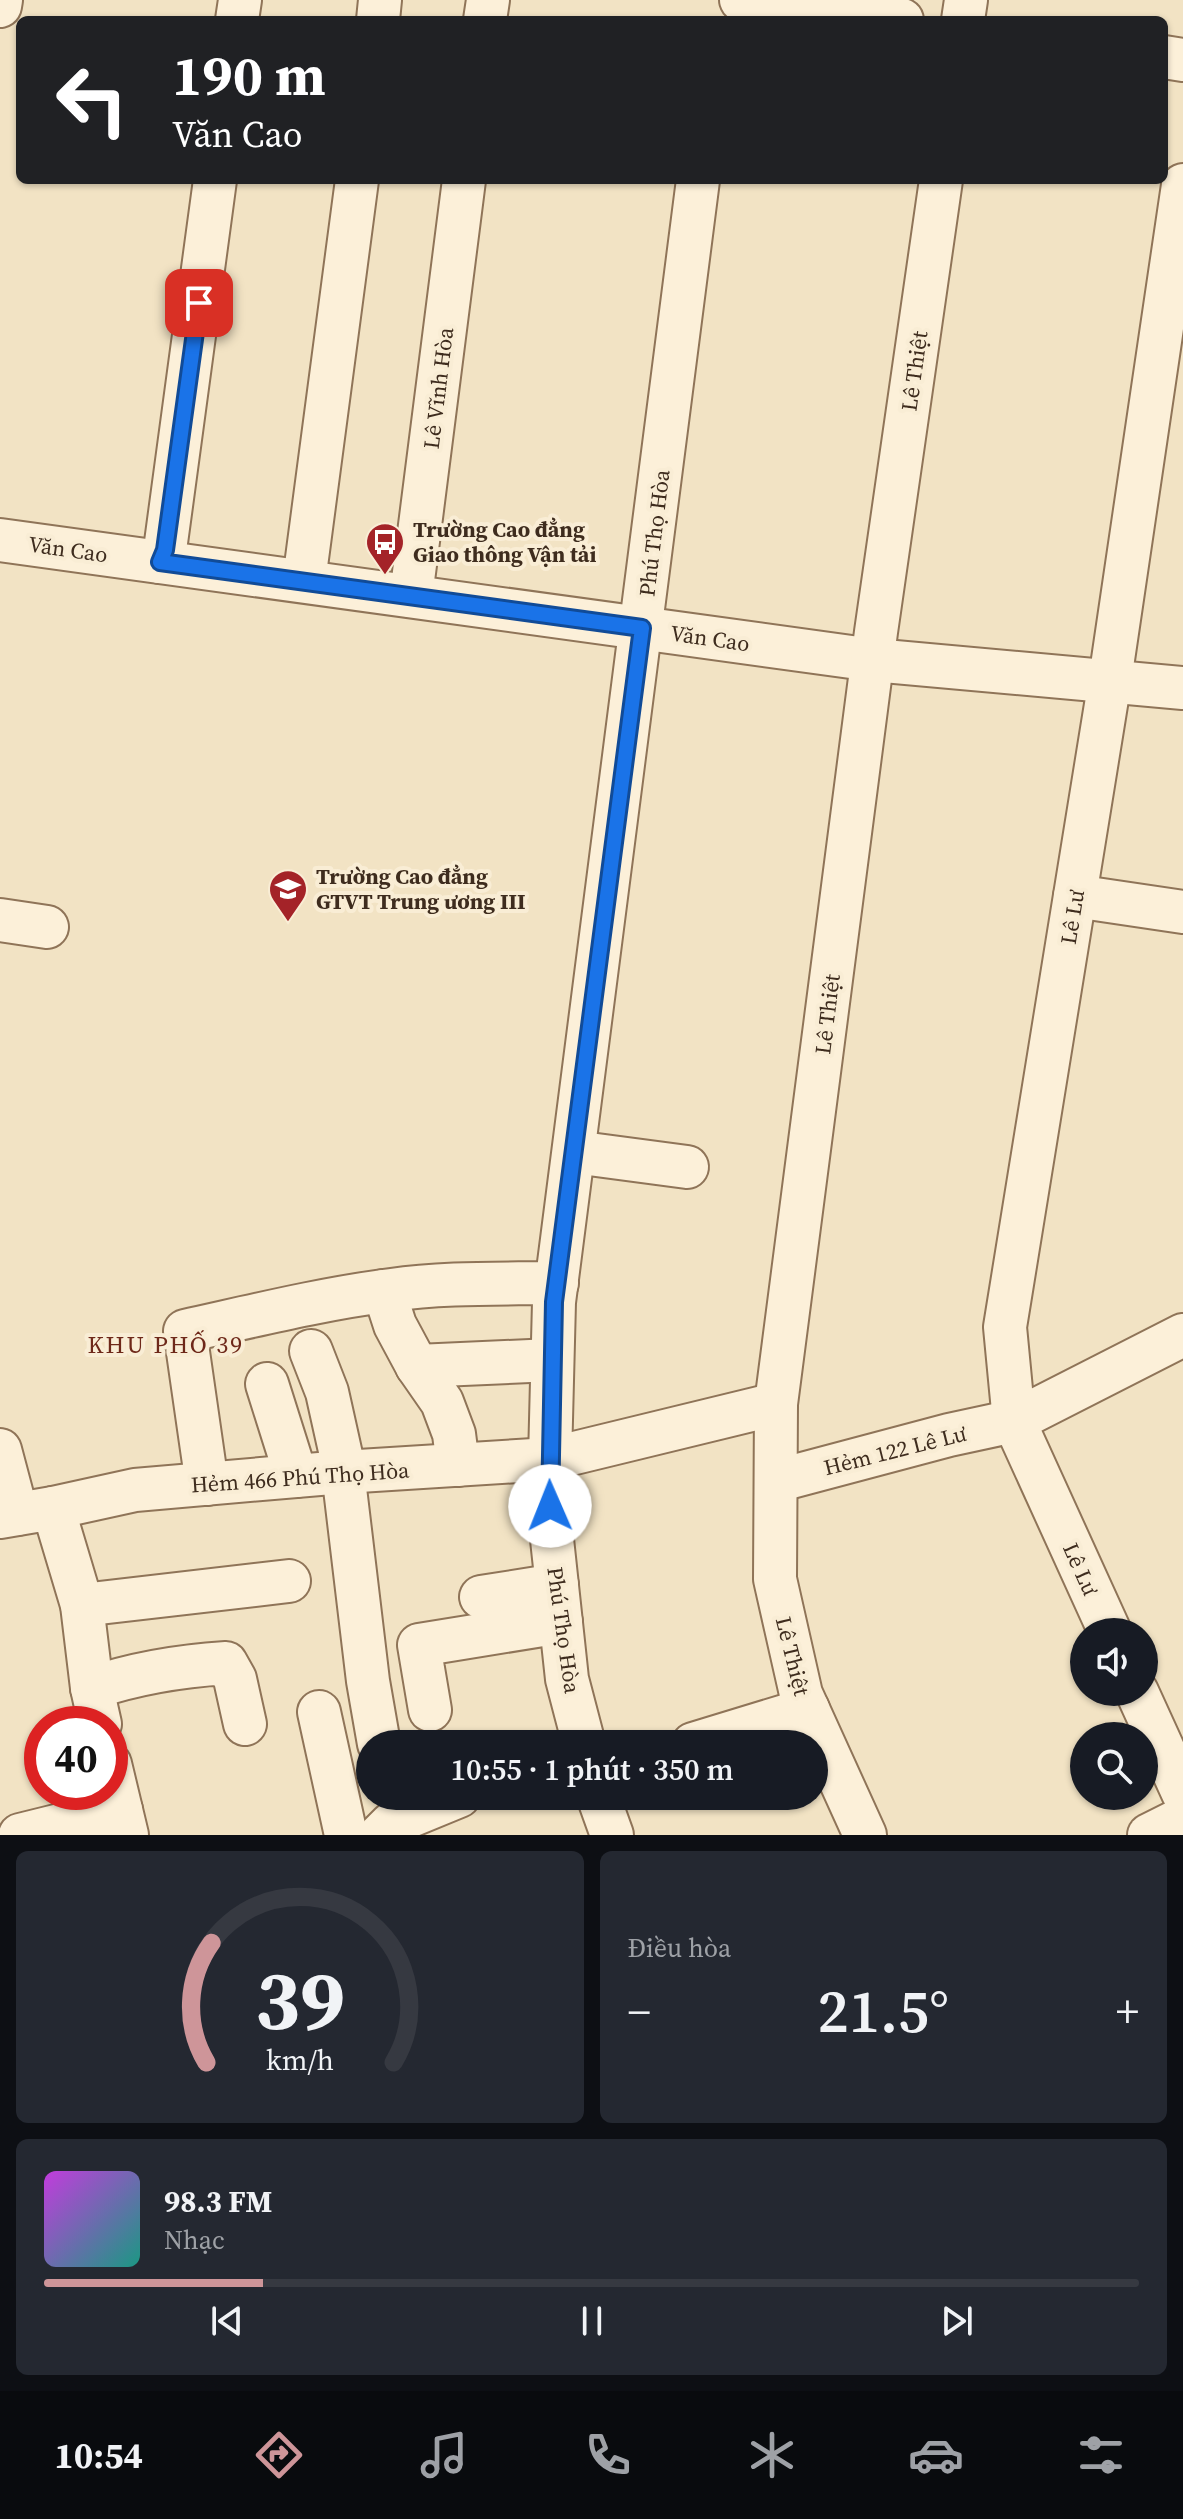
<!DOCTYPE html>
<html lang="vi">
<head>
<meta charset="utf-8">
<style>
	:root { --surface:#171b24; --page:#242831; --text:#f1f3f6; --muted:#9ea1a6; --line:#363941; --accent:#ce9599 }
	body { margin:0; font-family:"Source Serif 4",serif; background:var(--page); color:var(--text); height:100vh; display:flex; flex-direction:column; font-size:30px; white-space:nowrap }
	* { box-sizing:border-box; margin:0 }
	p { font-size:26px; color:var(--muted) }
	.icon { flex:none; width:44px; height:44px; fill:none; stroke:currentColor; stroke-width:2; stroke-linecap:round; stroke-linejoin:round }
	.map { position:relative; height:1835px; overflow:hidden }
	.drawer { display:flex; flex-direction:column; gap:16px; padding:16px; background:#0d0f14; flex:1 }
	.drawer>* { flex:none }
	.guide { position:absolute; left:16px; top:16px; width:1152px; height:168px; border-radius:12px; box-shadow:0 2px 6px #0004; background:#202124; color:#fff; overflow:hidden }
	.fabs { position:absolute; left:1070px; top:1618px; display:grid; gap:16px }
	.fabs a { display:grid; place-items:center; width:88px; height:88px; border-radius:50%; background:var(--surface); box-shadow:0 2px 6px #0004; font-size:40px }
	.speed { position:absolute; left:24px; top:1706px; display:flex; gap:16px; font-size:40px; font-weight:700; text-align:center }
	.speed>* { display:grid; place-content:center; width:104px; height:104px; border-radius:50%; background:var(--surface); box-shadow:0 2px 6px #0004; line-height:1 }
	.speed .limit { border:12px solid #d22; background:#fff; color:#111 }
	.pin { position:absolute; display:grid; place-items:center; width:68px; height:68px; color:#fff; margin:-34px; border-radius:16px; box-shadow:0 4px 12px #0006 }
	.me { position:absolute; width:88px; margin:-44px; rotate:359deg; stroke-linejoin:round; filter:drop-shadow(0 0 6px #0008) }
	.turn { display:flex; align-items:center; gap:28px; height:168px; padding:0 24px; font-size:36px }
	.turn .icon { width:104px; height:104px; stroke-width:2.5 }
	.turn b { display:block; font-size:56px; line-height:68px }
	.big { font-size:60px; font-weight:600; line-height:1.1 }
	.drawer .tile { flex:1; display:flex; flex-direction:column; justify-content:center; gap:12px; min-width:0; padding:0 28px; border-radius:12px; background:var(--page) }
	.drawer .dial { align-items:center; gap:0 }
	.dial svg { height:208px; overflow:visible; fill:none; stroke:var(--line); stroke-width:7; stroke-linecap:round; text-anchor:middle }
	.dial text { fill:var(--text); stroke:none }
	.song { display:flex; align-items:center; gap:24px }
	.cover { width:96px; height:96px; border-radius:12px; background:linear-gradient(135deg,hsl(290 70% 55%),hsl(170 70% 35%)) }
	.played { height:8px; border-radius:4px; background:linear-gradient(90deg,var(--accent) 20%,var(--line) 20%) }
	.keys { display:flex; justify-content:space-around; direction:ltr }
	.heat { display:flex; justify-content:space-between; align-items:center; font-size:44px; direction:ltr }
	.drawer .tiles { flex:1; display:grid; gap:16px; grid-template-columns:1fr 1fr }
	.tile:last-child { grid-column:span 2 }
	.trip { position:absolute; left:356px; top:1730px; width:472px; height:80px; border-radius:40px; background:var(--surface); box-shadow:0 2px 6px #0004; font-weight:600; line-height:80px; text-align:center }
	.tab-bar { display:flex; height:128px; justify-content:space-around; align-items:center; background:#090b0e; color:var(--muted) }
	.tab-bar .icon { width:56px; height:56px }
	.tab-bar .active { color:var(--accent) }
	.tab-bar b { font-size:36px; color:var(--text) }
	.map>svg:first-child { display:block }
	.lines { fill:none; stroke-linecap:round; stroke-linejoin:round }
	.minor-casing { stroke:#8f7458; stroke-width:46 }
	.minor { stroke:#fcf0d9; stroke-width:42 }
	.route-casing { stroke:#114b97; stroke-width:20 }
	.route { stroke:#1a73e8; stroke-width:14 }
	.labels { text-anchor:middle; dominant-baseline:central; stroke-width:8; stroke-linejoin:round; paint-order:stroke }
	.street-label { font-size:22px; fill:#3e2c1e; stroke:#f9edd5 }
	.poi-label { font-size:22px; font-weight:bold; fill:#3e2c1e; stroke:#f9edd5; text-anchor:start }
	.neighbourhood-label { font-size:24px; letter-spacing:2px; fill:#6e2819; stroke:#f9edd5 }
</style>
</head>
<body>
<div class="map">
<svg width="1183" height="1835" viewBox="0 0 1183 1835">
	<rect width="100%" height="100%" fill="#f2e3c4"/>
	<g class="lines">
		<g class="minor-casing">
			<g id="minor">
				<path d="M741 0 902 20"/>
				<path d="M0 6 1 0"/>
				<path d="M237 20 240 0"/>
				<path d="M378 20 380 0"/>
				<path d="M485 20 488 0"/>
				<path d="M963 20 966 0"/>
				<path d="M1164 57 1183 60"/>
				<path d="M0 540 873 660 1183 688"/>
				<path d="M160 562 165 550 215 180"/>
				<path d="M304 581 357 180"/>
				<path d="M411 596 464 180"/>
				<path d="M1075 896 1183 912"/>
				<path d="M0 920 47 927"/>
				<path d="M574 1152 687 1167"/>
				<path d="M384 1291 395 1325 417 1366 442 1402 454 1434 458 1465"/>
				<path d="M311 1351 327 1392 341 1455 368 1681 379 1744"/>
				<path d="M417 1366 552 1360"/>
				<path d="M267 1384 296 1476"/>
				<path d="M0 1450 17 1514"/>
				<path d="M776 1481 949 1435 1014 1421 1183 1335"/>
				<path d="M207 1484 185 1331C253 1316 321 1299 391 1290 445 1282 502 1284 557 1283"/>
				<path d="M53 1508 135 1490 343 1472 550 1459 776 1404"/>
				<path d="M0 1517 53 1508 82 1605 92 1688 100 1724"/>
				<path d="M481 1597 557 1585"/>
				<path d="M82 1605 289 1581"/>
				<path d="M1110 1632 1014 1421 1005 1327 1110 680 1183 185"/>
				<path d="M92 1688C136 1673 179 1666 226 1663L235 1679 245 1724"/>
				<path d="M1137 1692 1183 1793"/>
				<path d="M430 1710 419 1645 561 1622"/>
				<path d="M319 1712 346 1835"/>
				<path d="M584 1744 567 1679 551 1530 550 1459 554 1302 698 180"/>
				<path d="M693 1744 808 1709"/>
				<path d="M110 1764 127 1835"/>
				<path d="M598 1796 612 1835"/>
				<path d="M20 1835 121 1810"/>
				<path d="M380 1835 391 1824 459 1796"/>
				<path d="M865 1835 801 1694 775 1579 776 1404 876 632 941 180"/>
				<path d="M1149 1835 1183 1818"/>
			</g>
		</g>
		<use href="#minor" class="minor"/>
	</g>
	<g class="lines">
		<g class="route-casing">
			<path id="route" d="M199 303 165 550 160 562 642 628 554 1302 550 1506"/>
		</g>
		<use href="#route" class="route"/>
	</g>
	<defs>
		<g id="bus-pin" transform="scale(2)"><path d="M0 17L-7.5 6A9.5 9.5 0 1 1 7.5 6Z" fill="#a42328" stroke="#f9edd5"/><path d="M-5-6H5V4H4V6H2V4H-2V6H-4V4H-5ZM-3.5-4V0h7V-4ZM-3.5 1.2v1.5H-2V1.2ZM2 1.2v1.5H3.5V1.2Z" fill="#fff"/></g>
		<g id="university-pin" transform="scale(2)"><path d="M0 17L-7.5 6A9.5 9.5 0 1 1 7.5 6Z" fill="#a42328" stroke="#f9edd5"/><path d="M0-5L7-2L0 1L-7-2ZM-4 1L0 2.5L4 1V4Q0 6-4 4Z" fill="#fff"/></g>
	</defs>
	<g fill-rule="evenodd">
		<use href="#bus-pin" x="385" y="542"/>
		<use href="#university-pin" x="288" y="889"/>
	</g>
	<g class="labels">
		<g class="street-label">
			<text transform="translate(914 371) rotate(-82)">Lê Thiệt</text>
			<text transform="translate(438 388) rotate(-83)">Lê Vĩnh Hòa</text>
			<text transform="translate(654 533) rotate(-83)">Phú Thọ Hòa</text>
			<text transform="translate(68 549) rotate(8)">Văn Cao</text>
			<text transform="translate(710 638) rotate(8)">Văn Cao</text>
			<text transform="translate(1072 917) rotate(-81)">Lê Lư</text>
			<text transform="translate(827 1014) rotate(-83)">Lê Thiệt</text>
			<text transform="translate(895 1450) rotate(-14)">Hẻm 122 Lê Lư</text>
			<text transform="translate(300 1477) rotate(-4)">Hẻm 466 Phú Thọ Hòa</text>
			<text transform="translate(1081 1569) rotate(66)">Lê Lư</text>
			<text transform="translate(564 1630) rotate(82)">Phú Thọ Hòa</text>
			<text transform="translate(793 1656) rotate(76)">Lê Thiệt</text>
		</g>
		<g class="poi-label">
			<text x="413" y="529">Trường Cao đẳng<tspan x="413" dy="25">Giao thông Vận tải</tspan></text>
			<text x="316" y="876">Trường Cao đẳng<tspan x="316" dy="25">GTVT Trung ương III</tspan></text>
		</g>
		<g class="neighbourhood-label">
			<text x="166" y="1344">KHU PHỐ 39</text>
		</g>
	</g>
</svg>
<div class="fabs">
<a><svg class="icon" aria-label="sound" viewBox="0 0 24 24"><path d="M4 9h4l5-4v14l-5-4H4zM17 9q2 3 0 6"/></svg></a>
<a><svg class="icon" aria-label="search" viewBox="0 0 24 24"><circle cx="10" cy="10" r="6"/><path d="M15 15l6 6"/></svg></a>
</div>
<div class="speed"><div class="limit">40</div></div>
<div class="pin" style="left:199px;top:303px;background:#d93025"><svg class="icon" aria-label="arrive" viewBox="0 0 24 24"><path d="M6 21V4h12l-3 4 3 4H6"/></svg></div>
<svg class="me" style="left:550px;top:1506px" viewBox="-20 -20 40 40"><circle r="19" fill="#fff"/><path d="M0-13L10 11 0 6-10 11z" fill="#1a73e8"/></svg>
<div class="trip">10:55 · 1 phút · 350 m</div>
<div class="guide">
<div class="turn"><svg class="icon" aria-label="left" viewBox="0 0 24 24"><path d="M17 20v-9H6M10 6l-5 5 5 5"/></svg><div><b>190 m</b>Văn Cao</div></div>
</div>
</div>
<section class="drawer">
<div class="tiles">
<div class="tile dial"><svg viewBox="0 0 100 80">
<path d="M14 69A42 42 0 1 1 86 69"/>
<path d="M14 69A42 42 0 0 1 16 23" stroke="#ce9599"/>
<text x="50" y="56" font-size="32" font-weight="700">39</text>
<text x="50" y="72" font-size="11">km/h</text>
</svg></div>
<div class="tile"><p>Điều hòa</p>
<div class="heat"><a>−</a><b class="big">21.5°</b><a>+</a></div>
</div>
<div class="tile">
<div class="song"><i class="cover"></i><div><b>98.3 FM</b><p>Nhạc</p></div></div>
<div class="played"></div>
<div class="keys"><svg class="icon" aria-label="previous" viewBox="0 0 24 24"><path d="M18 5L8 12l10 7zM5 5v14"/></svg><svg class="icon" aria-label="pause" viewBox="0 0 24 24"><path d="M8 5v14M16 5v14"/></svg><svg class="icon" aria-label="next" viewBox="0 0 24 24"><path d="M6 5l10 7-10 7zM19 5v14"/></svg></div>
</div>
</div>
</section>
<nav class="tab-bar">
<b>10:54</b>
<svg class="icon active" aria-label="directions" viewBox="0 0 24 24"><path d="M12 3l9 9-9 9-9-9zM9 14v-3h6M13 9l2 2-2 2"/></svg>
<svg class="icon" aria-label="music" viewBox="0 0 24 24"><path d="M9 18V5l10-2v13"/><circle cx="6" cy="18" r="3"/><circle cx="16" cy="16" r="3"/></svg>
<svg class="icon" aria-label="phone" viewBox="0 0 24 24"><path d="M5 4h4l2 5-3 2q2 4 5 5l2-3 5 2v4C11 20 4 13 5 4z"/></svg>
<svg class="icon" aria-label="climate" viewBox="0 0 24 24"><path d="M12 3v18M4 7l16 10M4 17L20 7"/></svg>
<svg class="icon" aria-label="car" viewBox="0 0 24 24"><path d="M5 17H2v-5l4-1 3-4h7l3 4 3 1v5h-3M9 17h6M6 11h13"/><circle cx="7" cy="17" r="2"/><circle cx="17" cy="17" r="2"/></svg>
<svg class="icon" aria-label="filters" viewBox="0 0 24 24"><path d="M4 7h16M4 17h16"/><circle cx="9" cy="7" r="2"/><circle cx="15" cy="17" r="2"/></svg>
</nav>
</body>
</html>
